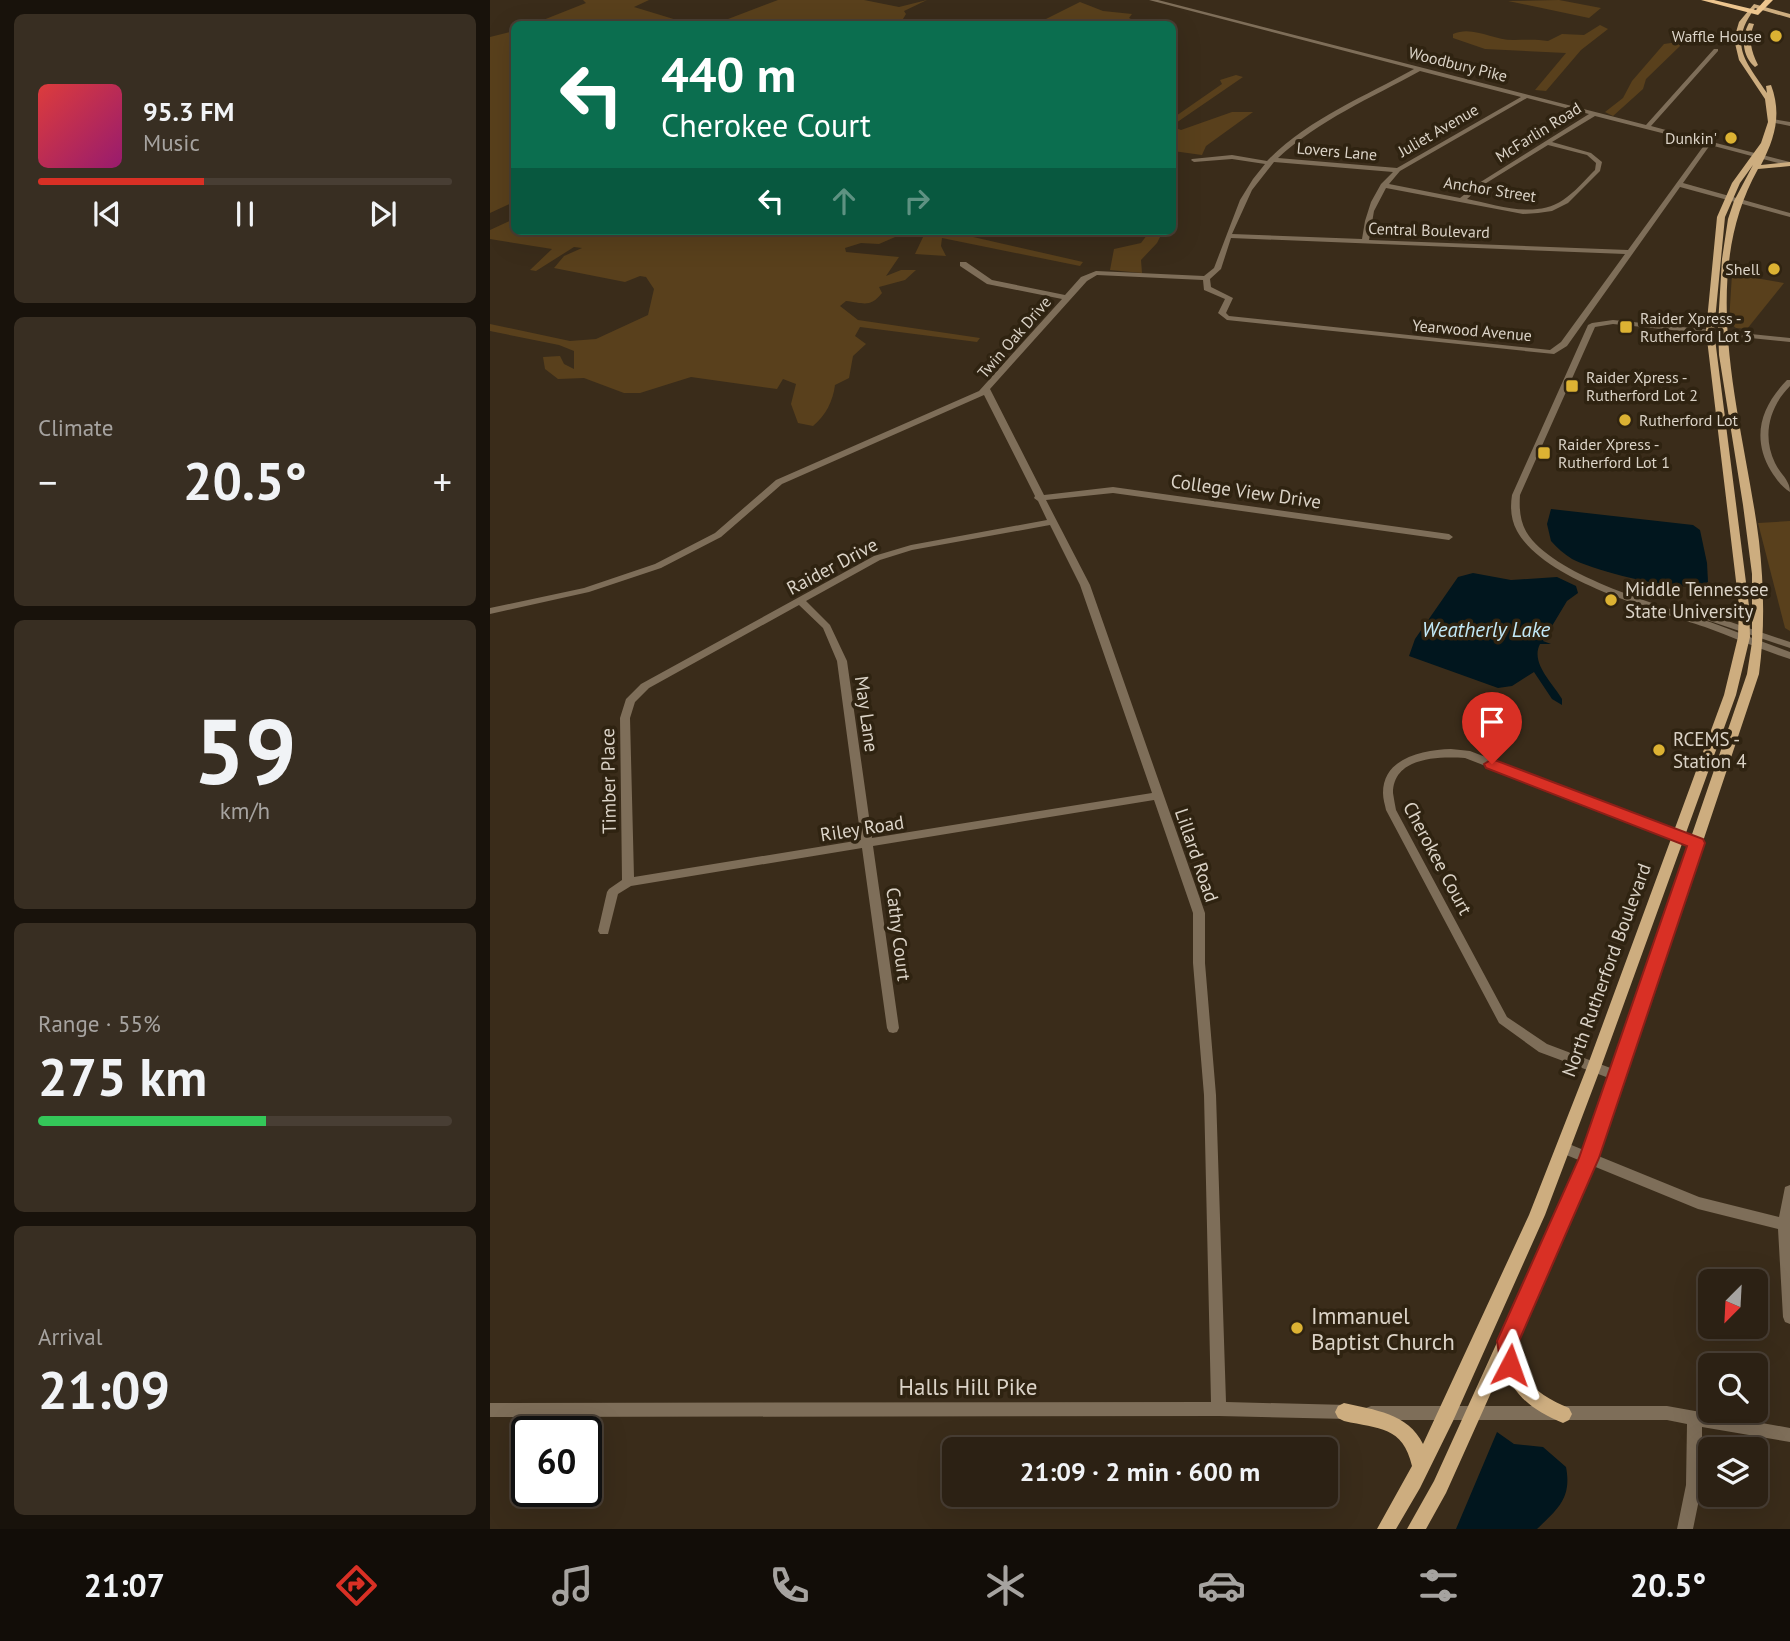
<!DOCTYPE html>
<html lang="en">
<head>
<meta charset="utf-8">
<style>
	:root { --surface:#2c2114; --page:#382e22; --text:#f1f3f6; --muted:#a6a3a0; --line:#483e34; --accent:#d93025 }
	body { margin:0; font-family:"PT Sans",sans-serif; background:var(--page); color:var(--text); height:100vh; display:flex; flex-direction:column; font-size:26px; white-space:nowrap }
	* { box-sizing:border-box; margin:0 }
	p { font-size:23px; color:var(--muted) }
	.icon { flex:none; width:38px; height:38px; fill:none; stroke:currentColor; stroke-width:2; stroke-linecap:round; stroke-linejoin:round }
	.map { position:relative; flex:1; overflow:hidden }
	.sheet { display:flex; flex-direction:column; gap:14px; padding:14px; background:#18120b; width:490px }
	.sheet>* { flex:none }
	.hud { position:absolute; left:21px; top:21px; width:665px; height:214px; border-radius:10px; box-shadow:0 7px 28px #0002,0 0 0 2px var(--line); background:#0b6e4f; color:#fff; overflow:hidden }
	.needle { width:46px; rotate:204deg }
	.buttons { position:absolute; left:1208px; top:1269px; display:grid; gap:14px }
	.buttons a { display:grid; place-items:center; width:70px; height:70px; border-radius:10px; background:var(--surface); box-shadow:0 7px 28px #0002,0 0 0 2px var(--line); font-size:35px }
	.speed { position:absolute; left:21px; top:1416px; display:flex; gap:14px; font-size:35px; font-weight:700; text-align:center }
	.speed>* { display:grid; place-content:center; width:91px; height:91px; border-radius:50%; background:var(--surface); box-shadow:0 7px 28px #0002,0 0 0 2px var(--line); line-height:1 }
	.speed .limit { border:4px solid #111; border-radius:10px; background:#fff; color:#111 }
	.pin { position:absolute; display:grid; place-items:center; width:60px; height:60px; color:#fff; margin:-72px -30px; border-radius:50% 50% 50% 0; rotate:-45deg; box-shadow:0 0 7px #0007 }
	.pin .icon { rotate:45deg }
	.me { position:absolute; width:77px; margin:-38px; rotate:4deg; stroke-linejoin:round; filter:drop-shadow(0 0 5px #0008) }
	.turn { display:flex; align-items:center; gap:24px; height:147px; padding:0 35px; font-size:32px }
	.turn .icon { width:91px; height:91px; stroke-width:2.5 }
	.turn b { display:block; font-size:49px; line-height:60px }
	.lanes { display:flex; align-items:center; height:66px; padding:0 35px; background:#0003; justify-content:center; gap:35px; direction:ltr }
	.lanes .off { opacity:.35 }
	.big { font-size:52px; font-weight:800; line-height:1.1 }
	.sheet .tile { flex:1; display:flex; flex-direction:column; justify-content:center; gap:10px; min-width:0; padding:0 24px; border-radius:10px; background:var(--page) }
	.sheet .dial { align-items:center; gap:0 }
	.dial b { font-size:91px; line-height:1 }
	.song { display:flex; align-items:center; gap:21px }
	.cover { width:84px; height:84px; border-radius:10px; background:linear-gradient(135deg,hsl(0 70% 55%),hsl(320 70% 35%)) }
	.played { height:7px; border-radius:4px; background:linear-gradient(90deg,var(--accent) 40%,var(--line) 40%) }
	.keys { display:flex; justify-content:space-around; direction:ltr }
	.heat { display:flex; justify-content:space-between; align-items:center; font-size:38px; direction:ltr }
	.charge { height:10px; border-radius:5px; background:linear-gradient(90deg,#34c759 55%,var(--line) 0) }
	.trip { position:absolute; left:452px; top:1437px; width:396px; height:70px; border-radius:10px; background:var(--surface); box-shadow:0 7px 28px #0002,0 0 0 2px var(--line); font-weight:800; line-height:70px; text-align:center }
	.menu { display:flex; height:112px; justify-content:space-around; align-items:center; background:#120d08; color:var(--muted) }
	.menu .icon { width:49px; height:49px }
	.menu .active { color:var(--accent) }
	.menu b { font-size:32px; color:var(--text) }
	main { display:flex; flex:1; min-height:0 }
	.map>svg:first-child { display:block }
	.green { fill:#59401c }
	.water { fill:#01161e }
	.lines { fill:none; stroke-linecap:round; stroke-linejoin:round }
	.minor { fill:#7e6e59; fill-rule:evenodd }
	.major { fill:#cdad7f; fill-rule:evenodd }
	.highway { fill:#edc58e; fill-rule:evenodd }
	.route { fill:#d93025; stroke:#8d1f18; stroke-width:2 }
	.poi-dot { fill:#dcb233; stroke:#2f2311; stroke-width:2.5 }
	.labels { text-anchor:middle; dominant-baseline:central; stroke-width:7; stroke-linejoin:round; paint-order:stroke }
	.far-poi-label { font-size:16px; fill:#dbd3c7; stroke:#2f2311; text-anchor:start }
	.far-street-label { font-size:16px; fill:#dbd3c7; stroke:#2f2311 }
	.street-label { font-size:19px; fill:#dbd3c7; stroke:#2f2311 }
	.poi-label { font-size:19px; fill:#dbd3c7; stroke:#2f2311; text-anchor:start }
	.water-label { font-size:21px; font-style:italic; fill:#c2e9f8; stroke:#2f2311 }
	.near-poi-label { font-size:23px; fill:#dbd3c7; stroke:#2f2311; text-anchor:start }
	.near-street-label { font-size:23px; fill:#dbd3c7; stroke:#2f2311 }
</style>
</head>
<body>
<main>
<section class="sheet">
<div class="tile">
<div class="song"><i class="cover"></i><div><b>95.3 FM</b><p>Music</p></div></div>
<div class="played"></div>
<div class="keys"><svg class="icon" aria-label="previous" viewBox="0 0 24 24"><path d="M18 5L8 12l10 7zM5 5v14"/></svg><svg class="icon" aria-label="pause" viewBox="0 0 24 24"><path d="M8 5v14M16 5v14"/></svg><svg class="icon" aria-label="next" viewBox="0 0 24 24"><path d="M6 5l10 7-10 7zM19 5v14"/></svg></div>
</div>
<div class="tile"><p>Climate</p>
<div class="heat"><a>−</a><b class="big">20.5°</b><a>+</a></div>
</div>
<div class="tile dial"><b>59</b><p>km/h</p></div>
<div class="tile"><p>Range · 55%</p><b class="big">275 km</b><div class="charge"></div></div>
<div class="tile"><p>Arrival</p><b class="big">21:09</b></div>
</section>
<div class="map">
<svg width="1300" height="1529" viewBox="0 0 1300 1529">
	<rect width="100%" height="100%" fill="#3a2c1a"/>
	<g class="green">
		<path d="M93 0H159L144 7 200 24H43L96 3Z"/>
		<path d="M288 0H374L409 7 437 0 414 11 416 14 413 19 416 21 409 24H225Z"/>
		<path d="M1069 0 1111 8 1099 18 1018 1Z"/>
		<path d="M590 2 613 11 642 14 639 18 645 21 546 24Z"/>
		<path d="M1110 25 1118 29 1091 50 1056 91 1045 90 1076 53 995 49 963 38V34C983 25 1004 41 1025 40 1037 40 1045 39 1058 41L1072 34 1094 35Z"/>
		<path d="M24 31V202L0 213V37Z"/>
		<path d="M1188 42 1190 46 1156 79 1153 89 1123 116 1115 112 1133 98 1142 81 1174 44Z"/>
		<path d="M746 75 753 77 683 125V118L732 84 730 80Z"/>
		<path d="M742 112H763L716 146 712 155 683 151V127L691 130Z"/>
		<path d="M24 219V231H419L389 244 371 243 355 248 356 252 409 257 396 276 411 270H426L415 280 389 287 392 293C380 308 374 303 356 301L350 306 368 320 490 338 487 342 370 327 365 336 376 344 363 356 359 378 345 385C343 401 336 415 323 426L308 423 301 404 306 384 293 379 287 389 201 377 150 393H134L94 378 68 379 55 369 53 357 70 356 74 364 84 369V351L69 345 0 331V324L80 341 106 339 158 315 164 289 156 277 150 276 135 282 64 268 74 256 92 248 84 247 46 271 40 270 62 249 0 239V230Z"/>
		<path d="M425 231H457L593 262 590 266 452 238 451 246 456 256 425 254 434 235Z"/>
		<path d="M660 231H673L667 243 651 260 652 273 620 270 624 249 651 243Z"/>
		<path d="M1242 274 1294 283 1257 329 1246 328 1239 322Z"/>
		<path d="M1300 521V631L1295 628 1268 523Z"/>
	</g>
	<g class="water">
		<path d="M1061 509 1203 525 1210 530 1217 563 1218 582C1198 597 1103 570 1082 559 1074 554 1067 548 1061 541L1057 524Z"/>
		<path d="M983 573 1021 580 1067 577 1086 586 1088 593 1077 601 1053 641 1061 644H1050C1040 663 1063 683 1072 699V705L1062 699 1044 672 1022 686 1008 688 919 656 925 639 968 577Z"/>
		<path d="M1007 1432 1024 1444 1053 1447 1076 1467C1082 1498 1068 1509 1047 1529H966Z"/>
	</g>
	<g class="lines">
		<g class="minor">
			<path d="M659 0H668L1156 125 1224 49H1228V51L1161 126 1217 141 1222 140V142L1300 162V166L1220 145 1193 183 1300 213V217L1190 187 1077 346 1064 354 737 320 728 313 735 299 714 290 713 280 607 275 597 281 500 389 554 495 623 487 959 534 963 537 959 540 623 493 556 500 600 585 715 913V963L726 1095 736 1402 858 1405 863 1407 865 1412 863 1417 858 1419 729 1416 0 1417V1403L721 1402 714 1095 703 963V913L664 800 383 846 409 1028 407 1032 403 1033 399 1032 397 1028 372 848 141 886 128 894 118 934H110L108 931 117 892 119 889 132 880 130 718 136 699 151 684 384 556 421 545 557 520 548 501 544 498 545 496 494 395 292 484 231 537 171 568 99 592 0 614V608L94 588 165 564 225 533 286 480 489 391 572 299 497 284 470 266V262H476L502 280 575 295 591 277 606 271 714 276 724 268 750 200 763 179 775 164 742 159 704 162 701 160 702 159 742 155 777 161C818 119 874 97 924 69ZM930 71 1031 97 907 168 788 158C829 120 881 98 930 71ZM1037 98 1099 114 989 183 970 198 899 184 910 171ZM1105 116 1215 144 1138 250 879 240 884 211 896 188 1033 214 1048 213 1062 211 1078 203 1110 171 1112 162 1101 153 1062 142ZM1058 145 1097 155 1106 163 1105 170C1095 180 1085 192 1073 200 1045 219 1007 205 977 199L993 185ZM784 162 903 172 891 184 881 202 875 221 872 239 742 234 762 190ZM741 238 1135 254 1071 342 1060 350 739 316 736 313 743 298 721 287 720 279 731 269ZM560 525 590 585 662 793 382 838 357 661 340 625 316 601 390 560 422 550ZM309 605 333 628 347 661 371 840 144 877 140 718 145 702 159 688Z"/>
			<path d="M1282 119 1300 122V126L1280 122V120Z"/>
			<path d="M1123 320 1300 338V342L1123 324 1105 327 1030 495C1029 509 1030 524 1039 536 1070 578 1170 605 1220 622 1247 632 1273 642 1300 652V659C1271 650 1243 637 1215 627 1163 609 1055 581 1027 531 1021 520 1020 508 1022 495L1098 325 1102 323Z"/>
			<path d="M1297 380H1300V386C1279 407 1272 436 1285 463 1290 474 1300 480 1300 492 1292 487 1286 479 1281 471 1261 437 1271 407 1297 380Z"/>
			<path d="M1214 613 1300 642V648L1211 618 1209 616 1211 614Z"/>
			<path d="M961 749 980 751 1211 840 1213 843 1211 846H1203L975 758C949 756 903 757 903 793 904 799 905 805 906 810L1017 1017 1057 1044 1131 1072 1133 1076 1131 1080 1127 1081 1049 1052 1009 1023 896 810C895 805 893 799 893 793 893 757 934 750 961 749Z"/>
			<path d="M1074 1142 1209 1197 1289 1217 1295 1187 1300 1185V1324L1295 1322 1293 1317 1288 1229 1208 1209 1069 1152 1067 1148 1069 1144Z"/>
			<path d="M881 1406H1177L1300 1428V1442L1212 1427V1485L1203 1529H1187L1196 1485 1197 1424 1177 1420H881L876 1418 874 1413 876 1408Z"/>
		</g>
		<g class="major">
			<path d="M1264 4 1300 14V18L1265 8C1238 45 1255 60 1277 93L1276 86 1281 85C1292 114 1285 138 1271 165L1300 162V166L1268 169C1205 281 1254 422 1269 541 1274 586 1275 629 1269 674L1107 1158 1025 1340C1028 1349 1028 1359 1031 1368 1039 1389 1060 1400 1079 1408L1082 1414 1079 1420 1073 1423C1044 1411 1024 1397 1013 1366L956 1493 936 1529H917L944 1481 1091 1158 1257 674 1262 642V574L1253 505 1229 355 1228 325 1232 259 1238 219 1244 201 1263 165 1250 183 1235 217 1224 331 1259 606 1260 637 1246 695 1111 1067 1055 1215 963 1421 930 1488 906 1529H887L922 1466C913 1426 889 1429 854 1421L848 1418 845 1412 848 1406 854 1403C884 1410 918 1413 933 1444L1039 1215 1097 1067 1234 695 1248 637 1249 606 1216 331 1227 217 1242 183 1271 143 1278 122 1275 99 1249 60 1244 39 1249 22Z"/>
			<path d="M1259 23 1264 24C1258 39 1261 51 1268 65L1265 67C1252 56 1251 37 1259 23Z"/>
		</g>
		<path class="highway" d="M1211 0H1224L1266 10 1275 0H1283L1268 15Z"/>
	</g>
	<path class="route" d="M1002 759 1213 839 1215 843 1109 1158 1029 1341 1031 1365 1028 1373 1020 1376 1012 1373 1007 1341 1089 1158 1197 846 996 768 994 764Z"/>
	<g class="poi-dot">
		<circle cx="1286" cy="36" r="7"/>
		<circle cx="1241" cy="138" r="7"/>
		<circle cx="1284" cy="269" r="7"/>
		<rect x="1129" y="320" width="14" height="14" rx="3.5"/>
		<rect x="1075" y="379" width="14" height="14" rx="3.5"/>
		<circle cx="1135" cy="420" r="7"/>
		<rect x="1047" y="446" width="14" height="14" rx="3.5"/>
		<circle cx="1121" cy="600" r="7"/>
		<circle cx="1169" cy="750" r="7"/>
		<circle cx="807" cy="1328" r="7"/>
	</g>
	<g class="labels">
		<g class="far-poi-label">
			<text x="1272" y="36" text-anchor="end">Waffle House</text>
			<text x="1227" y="138" text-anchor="end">Dunkin'</text>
			<text x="1270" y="269" text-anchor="end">Shell</text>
			<text x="1150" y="318">Raider Xpress -<tspan x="1150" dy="18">Rutherford Lot 3</tspan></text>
			<text x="1096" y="377">Raider Xpress -<tspan x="1096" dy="18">Rutherford Lot 2</tspan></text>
			<text x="1149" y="420">Rutherford Lot</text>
			<text x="1068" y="444">Raider Xpress -<tspan x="1068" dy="18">Rutherford Lot 1</tspan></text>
		</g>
		<g class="far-street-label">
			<text transform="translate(968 64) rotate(14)">Woodbury Pike</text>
			<text transform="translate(948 130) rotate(-30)">Juliet Avenue</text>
			<text transform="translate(1048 132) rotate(-32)">McFarlin Road</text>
			<text transform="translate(847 151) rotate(5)">Lovers Lane</text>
			<text transform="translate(1000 189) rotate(9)">Anchor Street</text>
			<text transform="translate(939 230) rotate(2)">Central Boulevard</text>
			<text transform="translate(982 330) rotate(5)">Yearwood Avenue</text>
			<text transform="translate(524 337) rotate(-49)">Twin Oak Drive</text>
		</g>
		<g class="street-label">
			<text transform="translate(756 491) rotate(8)">College View Drive</text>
			<text transform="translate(342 566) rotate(-28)">Raider Drive</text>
			<text transform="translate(377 714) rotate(82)">May Lane</text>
			<text transform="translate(118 781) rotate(-91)">Timber Place</text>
			<text transform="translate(372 828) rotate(-9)">Riley Road</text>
			<text transform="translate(707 855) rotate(71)">Lillard Road</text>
			<text transform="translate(948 858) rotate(62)">Cherokee Court</text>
			<text transform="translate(409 934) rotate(83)">Cathy Court</text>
			<text transform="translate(1116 970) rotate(-70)">North Rutherford Boulevard</text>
		</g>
		<g class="poi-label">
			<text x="1135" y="589">Middle Tennessee<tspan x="1135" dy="22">State University</tspan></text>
			<text x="1183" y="739">RCEMS -<tspan x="1183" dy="22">Station 4</tspan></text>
		</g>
		<g class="water-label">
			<text x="996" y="629">Weatherly Lake</text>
		</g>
		<g class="near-poi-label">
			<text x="821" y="1315">Immanuel<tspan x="821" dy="26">Baptist Church</tspan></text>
		</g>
		<g class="near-street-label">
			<text x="478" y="1386">Halls Hill Pike</text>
		</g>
	</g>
</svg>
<div class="buttons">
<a><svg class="needle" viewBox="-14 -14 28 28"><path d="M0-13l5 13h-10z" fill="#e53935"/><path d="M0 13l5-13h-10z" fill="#a6a3a0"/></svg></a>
<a><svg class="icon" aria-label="search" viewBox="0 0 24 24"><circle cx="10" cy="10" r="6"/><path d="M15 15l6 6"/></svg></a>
<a><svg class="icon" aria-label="layers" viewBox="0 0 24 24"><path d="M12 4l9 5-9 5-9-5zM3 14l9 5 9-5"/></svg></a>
</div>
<div class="speed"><div class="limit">60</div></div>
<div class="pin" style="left:1002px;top:764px;background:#d93025"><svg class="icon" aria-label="arrive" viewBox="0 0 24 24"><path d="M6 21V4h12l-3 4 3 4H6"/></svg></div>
<svg class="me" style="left:1020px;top:1365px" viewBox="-20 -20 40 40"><path d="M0-17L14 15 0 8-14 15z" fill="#d93025" stroke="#fff" stroke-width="4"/></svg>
<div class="trip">21:09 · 2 min · 600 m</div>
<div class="hud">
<div class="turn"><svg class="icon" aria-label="left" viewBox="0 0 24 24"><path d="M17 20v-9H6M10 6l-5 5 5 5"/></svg><div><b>440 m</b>Cherokee Court</div></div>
<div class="lanes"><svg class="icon" aria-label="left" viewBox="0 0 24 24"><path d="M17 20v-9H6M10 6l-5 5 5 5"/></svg><svg class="icon off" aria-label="ahead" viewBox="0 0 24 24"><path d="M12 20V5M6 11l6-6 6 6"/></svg><svg class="icon off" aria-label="right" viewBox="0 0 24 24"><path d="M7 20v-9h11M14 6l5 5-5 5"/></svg></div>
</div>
</div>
</main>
<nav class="menu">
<b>21:07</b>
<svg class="icon active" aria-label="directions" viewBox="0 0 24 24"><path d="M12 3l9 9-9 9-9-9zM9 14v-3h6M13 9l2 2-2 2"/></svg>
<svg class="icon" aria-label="music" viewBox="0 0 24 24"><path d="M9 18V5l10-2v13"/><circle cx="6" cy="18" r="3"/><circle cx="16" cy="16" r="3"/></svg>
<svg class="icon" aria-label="phone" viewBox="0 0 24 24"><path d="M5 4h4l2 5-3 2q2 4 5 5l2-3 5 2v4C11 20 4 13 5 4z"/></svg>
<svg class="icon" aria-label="climate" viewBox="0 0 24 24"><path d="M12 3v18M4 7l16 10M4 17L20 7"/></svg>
<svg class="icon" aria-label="car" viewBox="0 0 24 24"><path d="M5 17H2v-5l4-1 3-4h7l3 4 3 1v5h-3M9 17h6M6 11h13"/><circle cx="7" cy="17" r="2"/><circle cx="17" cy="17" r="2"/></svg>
<svg class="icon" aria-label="filters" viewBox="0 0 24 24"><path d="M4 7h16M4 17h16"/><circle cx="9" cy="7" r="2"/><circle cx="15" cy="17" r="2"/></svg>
<b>20.5°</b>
</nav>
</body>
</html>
